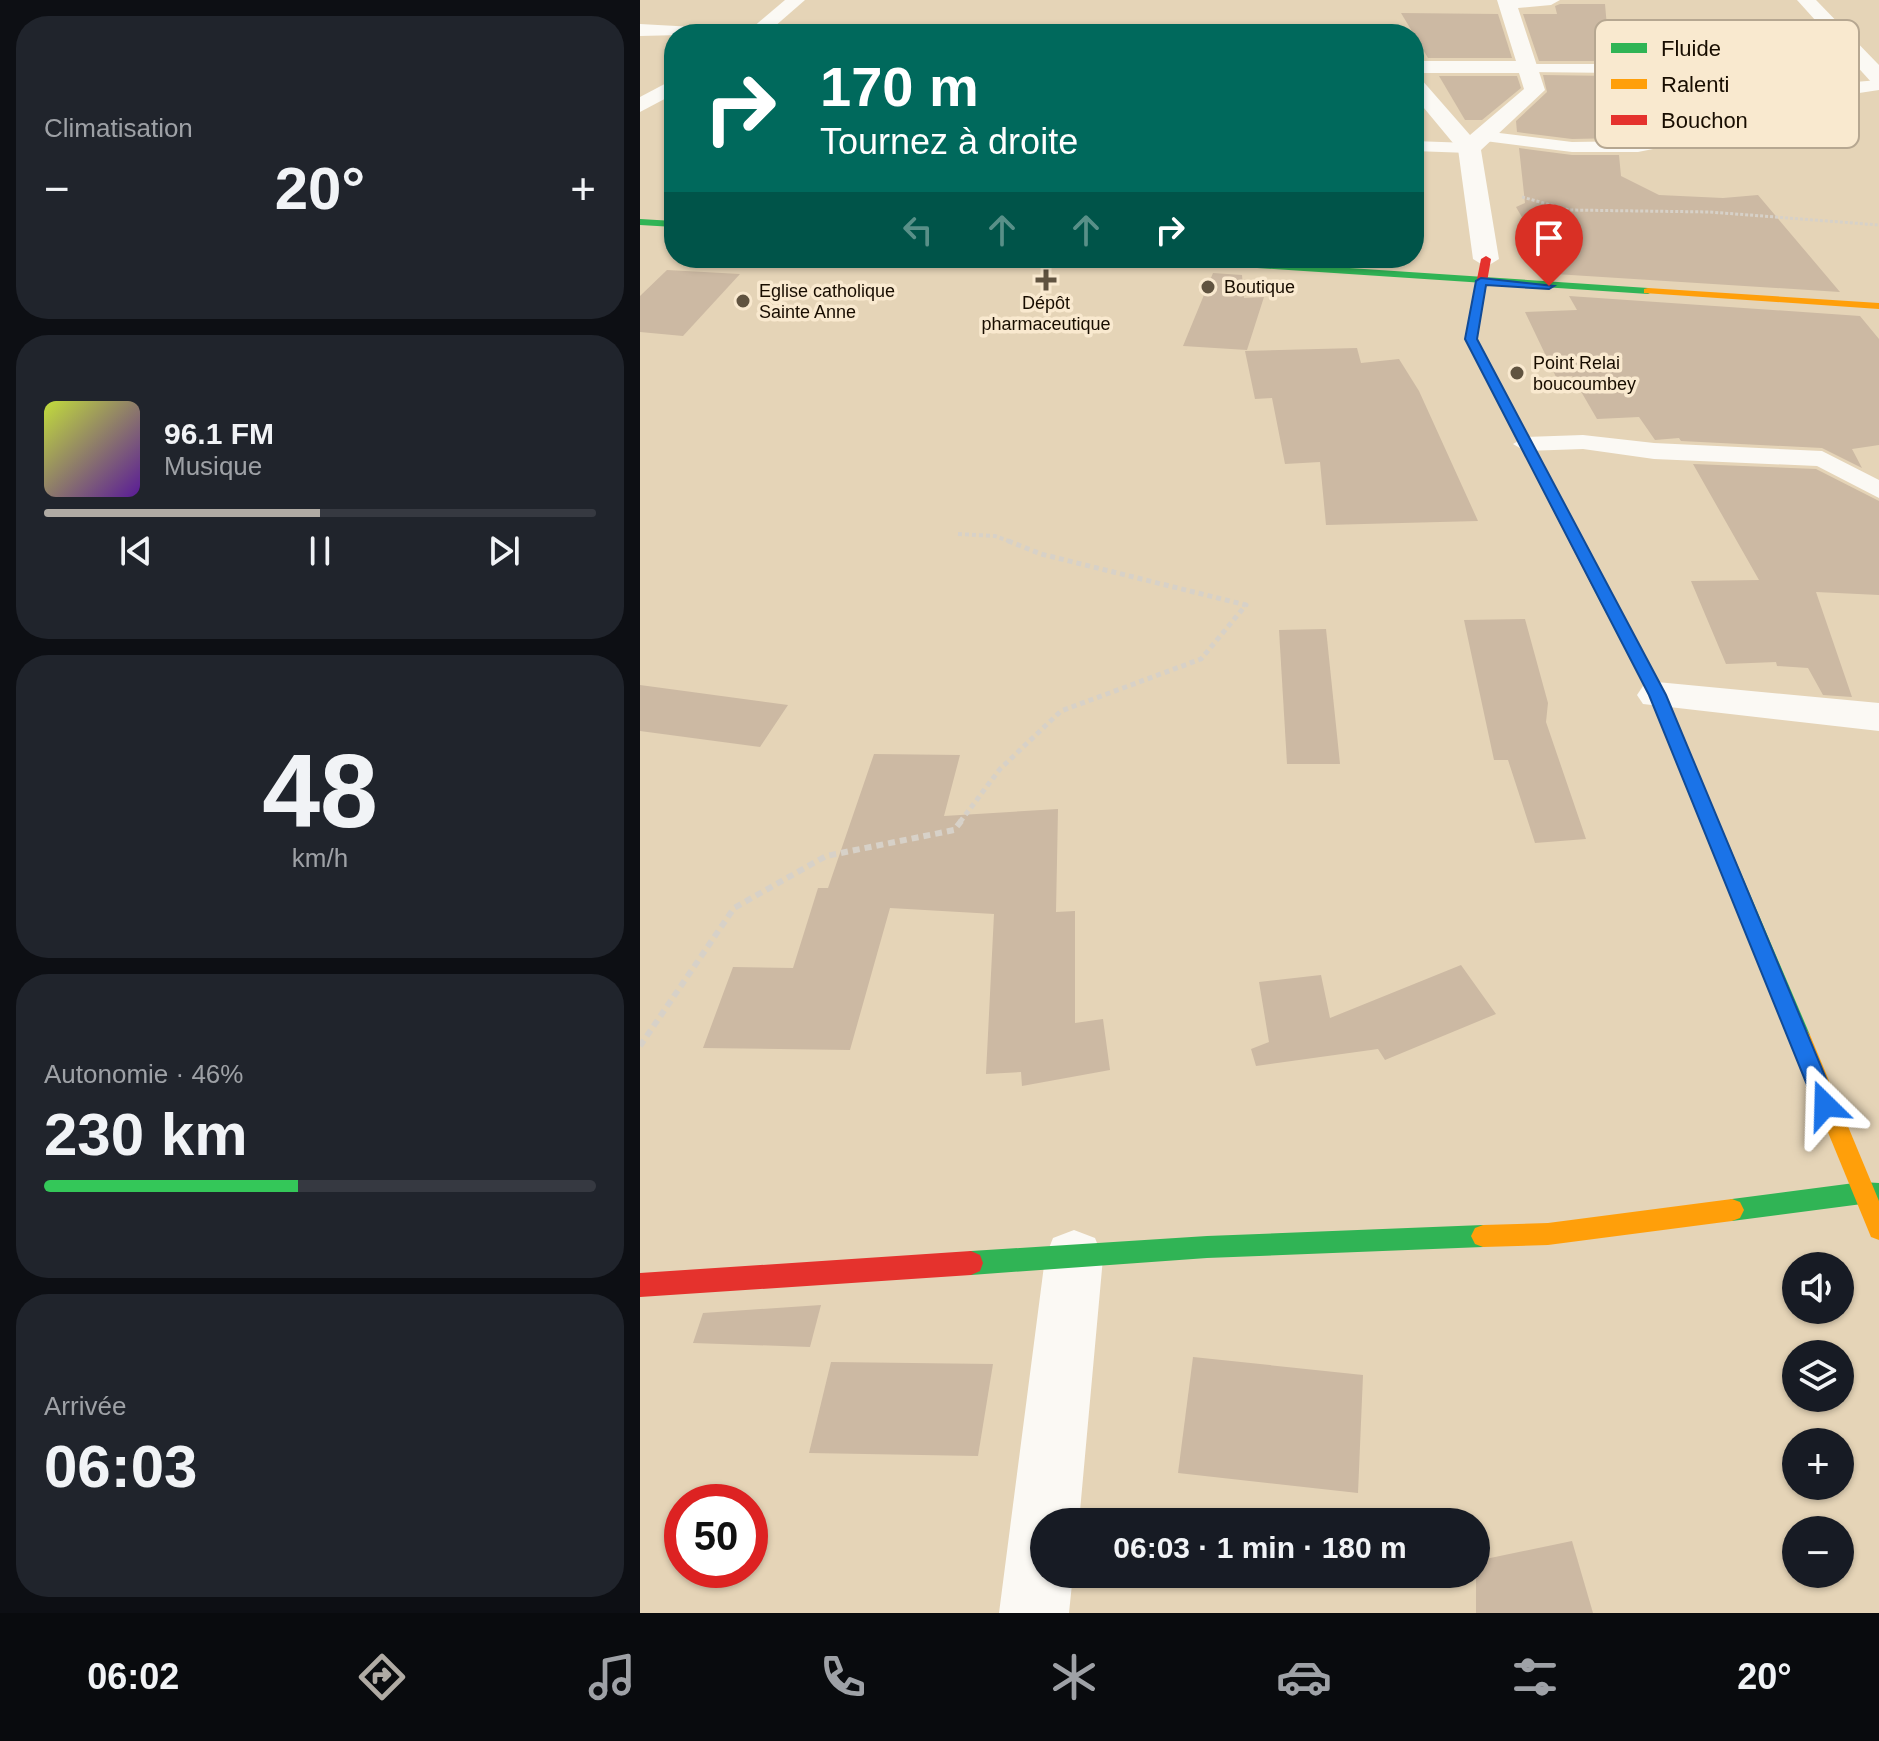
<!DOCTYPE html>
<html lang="fr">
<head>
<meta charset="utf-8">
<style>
	:root { --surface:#171b24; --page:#20242c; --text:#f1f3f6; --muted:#9ea1a6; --line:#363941; --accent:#b0aba4 }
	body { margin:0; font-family:Arial,sans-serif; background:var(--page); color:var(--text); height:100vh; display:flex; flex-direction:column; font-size:30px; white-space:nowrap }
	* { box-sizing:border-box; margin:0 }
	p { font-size:26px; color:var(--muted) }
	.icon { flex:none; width:44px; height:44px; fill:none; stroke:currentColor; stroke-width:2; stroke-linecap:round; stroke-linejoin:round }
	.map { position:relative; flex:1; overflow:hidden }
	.panel { display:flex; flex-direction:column; gap:16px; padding:16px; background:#0d0f14; width:640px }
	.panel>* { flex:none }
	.hud { position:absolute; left:24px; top:24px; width:760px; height:244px; border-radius:32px; box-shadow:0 2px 6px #0004; background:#00695c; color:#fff; overflow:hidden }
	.controls { position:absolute; left:1142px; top:1252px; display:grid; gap:16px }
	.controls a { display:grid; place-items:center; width:72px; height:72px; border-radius:50%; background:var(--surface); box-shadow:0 2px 6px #0004; font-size:40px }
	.speed { position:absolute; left:24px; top:1484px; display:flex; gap:16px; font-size:40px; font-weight:700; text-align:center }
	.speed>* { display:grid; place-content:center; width:104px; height:104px; border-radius:50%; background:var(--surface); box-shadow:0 2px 6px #0004; line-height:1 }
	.speed .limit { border:12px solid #d22; background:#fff; color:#111 }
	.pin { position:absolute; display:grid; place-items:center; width:68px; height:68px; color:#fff; margin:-82px -34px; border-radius:50% 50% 50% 0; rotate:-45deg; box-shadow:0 0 8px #0007 }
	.pin .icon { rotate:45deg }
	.me { position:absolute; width:88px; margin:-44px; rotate:338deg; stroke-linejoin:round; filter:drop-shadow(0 0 6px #0008) }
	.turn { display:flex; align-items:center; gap:28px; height:168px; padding:0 24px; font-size:36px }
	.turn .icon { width:104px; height:104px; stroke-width:2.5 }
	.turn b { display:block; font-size:56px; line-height:68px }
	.lanes { display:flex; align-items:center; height:76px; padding:0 24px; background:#0003; justify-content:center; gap:40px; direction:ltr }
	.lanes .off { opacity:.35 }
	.big { font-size:60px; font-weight:700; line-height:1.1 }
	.panel .widget { flex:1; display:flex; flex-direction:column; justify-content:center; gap:12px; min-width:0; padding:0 28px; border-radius:32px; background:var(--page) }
	.panel .dial { align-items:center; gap:0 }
	.dial b { font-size:104px; line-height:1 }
	.song { display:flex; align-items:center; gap:24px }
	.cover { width:96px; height:96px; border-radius:12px; background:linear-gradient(135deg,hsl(70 70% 55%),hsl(270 70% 35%)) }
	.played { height:8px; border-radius:4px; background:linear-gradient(90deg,var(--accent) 50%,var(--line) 50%) }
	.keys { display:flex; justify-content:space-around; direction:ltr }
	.heat { display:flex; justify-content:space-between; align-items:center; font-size:44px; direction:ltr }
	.charge { height:12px; border-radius:6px; background:linear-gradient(90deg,#34c759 46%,var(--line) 0) }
	.trip { position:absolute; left:390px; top:1508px; width:460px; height:80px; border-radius:40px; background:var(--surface); box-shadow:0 2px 6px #0004; font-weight:700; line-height:80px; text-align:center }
	.tab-bar { display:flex; height:128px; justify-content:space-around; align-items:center; background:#090b0e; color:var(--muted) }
	.tab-bar .icon { width:56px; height:56px }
	.tab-bar .selected { color:var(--accent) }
	.tab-bar b { font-size:36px; color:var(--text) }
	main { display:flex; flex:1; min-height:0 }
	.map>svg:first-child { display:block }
	.building { fill:#ccb9a3 }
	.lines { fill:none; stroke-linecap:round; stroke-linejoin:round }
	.path-far3 { stroke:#d7d1c8; stroke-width:3; stroke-dasharray:3 2; stroke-linecap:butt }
	.path-far2 { stroke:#d7d1c8; stroke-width:4; stroke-dasharray:4 3; stroke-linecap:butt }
	.path-far1 { stroke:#d7d1c8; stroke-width:5; stroke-dasharray:5 4; stroke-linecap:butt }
	.path { stroke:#d7d1c8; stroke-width:6; stroke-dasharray:7 5; stroke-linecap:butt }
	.lane { fill:#fbf9f4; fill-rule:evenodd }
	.street { fill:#fbf9f4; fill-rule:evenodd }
	.fast { fill:#30b455; fill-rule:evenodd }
	.slow { fill:#ff9f0a; fill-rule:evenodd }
	.jam { fill:#e5322d; fill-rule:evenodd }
	.route { fill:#1a73e8; stroke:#114b97; stroke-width:2 }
	.poi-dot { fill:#605340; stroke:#f9e9cf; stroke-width:3 }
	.labels { text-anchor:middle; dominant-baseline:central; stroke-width:7; stroke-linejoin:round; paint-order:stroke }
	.far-poi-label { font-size:18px; fill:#180d00; stroke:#f9e9cf; text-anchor:start }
	.key { fill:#f9e9cf; stroke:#b6a791; stroke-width:2 }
	.key-label { font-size:22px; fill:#180d00 }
</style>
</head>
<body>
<main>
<section class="panel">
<div class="widget"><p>Climatisation</p>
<div class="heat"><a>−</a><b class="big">20°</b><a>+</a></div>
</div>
<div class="widget">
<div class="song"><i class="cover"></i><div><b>96.1 FM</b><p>Musique</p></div></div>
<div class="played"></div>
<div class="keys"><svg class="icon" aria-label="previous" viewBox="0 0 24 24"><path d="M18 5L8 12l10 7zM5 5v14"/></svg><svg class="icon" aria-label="pause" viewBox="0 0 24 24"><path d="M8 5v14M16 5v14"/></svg><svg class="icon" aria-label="next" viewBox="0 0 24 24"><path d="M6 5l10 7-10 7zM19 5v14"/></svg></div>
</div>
<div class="widget dial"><b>48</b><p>km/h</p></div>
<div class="widget"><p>Autonomie · 46%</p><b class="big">230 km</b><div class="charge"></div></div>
<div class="widget"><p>Arrivée</p><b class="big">06:03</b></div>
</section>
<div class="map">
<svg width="1239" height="1613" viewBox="0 0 1239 1613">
	<rect width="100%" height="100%" fill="#e5d4b7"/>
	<g class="building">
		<path d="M920 4H965L970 61H899L883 14H917L915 6Z"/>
		<path d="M761 13 858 14 872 58H788Z"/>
		<path d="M903 75 972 76 977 138 932 139 877 132 876 121 907 92Z"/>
		<path d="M799 76H877L881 88 842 120H825Z"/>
		<path d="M879 148 932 155H979L981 176 1019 195 1083 198 1118 195 1200 292 915 274 876 207 885 203Z"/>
		<path d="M27 270 100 274 43 336 0 332V296Z"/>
		<path d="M573 273 602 275 604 298 624 297 607 350 543 346Z"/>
		<path d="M929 296 1220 316 1239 339V445L1212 449 1222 468 1182 448 1041 441 1039 438 1015 440 999 417 957 419 932 376 916 377 885 312 937 310Z"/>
		<path d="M717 348 721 363 759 359 779 391 838 521 686 525 680 462 645 464 632 398 615 399 605 351Z"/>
		<path d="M1053 464 1176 469 1239 501V595L1176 592 1212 697 1183 695 1168 668 1137 666 1136 662 1086 664 1051 581 1119 580Z"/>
		<path d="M885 619 908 703 906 722 946 839 895 843 868 760H854L824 620Z"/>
		<path d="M686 629 700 764H647L639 630Z"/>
		<path d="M0 685 148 705 120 747 0 731Z"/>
		<path d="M234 754 320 755 304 816 418 809 416 912 435 911V1023L463 1019 470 1070 382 1086 381 1072 346 1074 354 914 250 908 210 1050 63 1048 93 967 153 968 178 888H188Z"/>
		<path d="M821 965 856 1014 745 1060 738 1049 616 1066 611 1049 629 1042 619 982 681 975 690 1018Z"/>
		<path d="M181 1305 170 1347 53 1343 63 1313Z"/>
		<path d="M553 1357 723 1375 718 1493 538 1473Z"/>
		<path d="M191 1362 353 1364 338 1456 169 1453Z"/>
		<path d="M932 1541 953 1613H836V1561Z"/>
	</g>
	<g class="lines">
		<path class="path-far3" d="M882 197 929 210 1070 212 1239 225"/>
		<path class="path-far2" d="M318 534 355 536 371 542"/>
		<path class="path-far1" d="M320 822 360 769 421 711 561 659 606 605 401 554 366 540"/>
		<path class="path" d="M0 1046 94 908 186 856 314 830 322 820"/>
		<g class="lane">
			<path d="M882 64H1070L1196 77 1203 83 1239 80V90L1160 102 1033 145 998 152H932L837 140 834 136 843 131 932 142 998 141 1187 86 1070 74 887 72 882 70Z"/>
			<path d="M774 141 829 143 838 148 829 153 774 151Z"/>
			<path d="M943 435 1014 443 1182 451 1239 480V498L1177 466 1014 459 943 449 885 451 873 444 885 437Z"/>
		</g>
		<g class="street">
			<path d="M145 0H165L126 34H105Z"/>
			<path d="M857 0H920L911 5 878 8 905 90 841 150 859 259 846 267 833 259 818 149 774 96V77L781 79 830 135 884 89 879 73H774V61H876Z"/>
			<path d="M1157 0H1176L1239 65V85L1232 83Z"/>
			<path d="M0 24 72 28 81 34 0 36Z"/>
			<path d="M34 79V94L0 112V97Z"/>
			<path d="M1017 682 1239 703V731L1003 704 997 695 1003 686Z"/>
			<path d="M434 1230 455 1238 463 1258 439 1522H404V1574H433L429 1613H359L405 1258 413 1238Z"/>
		</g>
		<g class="fast">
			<path d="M0 219 34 221V227L0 225Z"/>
			<path d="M508 258H561L1008 288 1014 291 1008 294 513 261Z"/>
			<path d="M960 581 968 586 1025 695 1170 1035 1166 1041 1159 1044 1152 1041 1148 1035 1009 695 952 586Z"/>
			<path d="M1222 1182 1239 1183V1205L1222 1204 1092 1221 1084 1218 1080 1210 1084 1202 1092 1199Z"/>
			<path d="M843 1225 851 1228 855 1236 851 1244 843 1247 567 1258 331 1275 322 1271 319 1263 322 1255 331 1251 567 1236Z"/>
		</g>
		<g class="slow">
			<path d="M1008 288 1239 303V309L1004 293V289Z"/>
			<path d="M1159 1026 1166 1029 1170 1035 1239 1201V1240L1231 1237 1148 1035 1152 1029Z"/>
			<path d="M1092 1199 1100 1202 1104 1210 1100 1218 1092 1221 908 1245 843 1247 835 1244 831 1236 835 1228 843 1225 908 1223Z"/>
		</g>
		<g class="jam">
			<path d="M846 256 851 259 837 339 968 586 965 589H955L952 586 825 339 841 259Z"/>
			<path d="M331 1251 340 1255 343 1263 340 1271 331 1275 0 1297V1273Z"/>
		</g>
	</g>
	<path class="route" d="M841 278 914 286 909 289 846 285 837 339 1026 695 1197 1105 1193 1112 1185 1115 1178 1112 1009 695 825 339 836 281Z"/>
	<g class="poi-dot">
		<path d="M402 268h8v8h8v8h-8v8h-8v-8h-8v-8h8z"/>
		<circle cx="568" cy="287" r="8"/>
		<circle cx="103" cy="301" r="8"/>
		<circle cx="877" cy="373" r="8"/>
	</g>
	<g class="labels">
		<g class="far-poi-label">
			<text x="584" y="287">Boutique</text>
			<text x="119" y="291">Eglise catholique<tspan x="119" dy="21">Sainte Anne</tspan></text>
			<text x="406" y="303" text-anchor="middle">Dépôt<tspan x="406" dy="21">pharmaceutique</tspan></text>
			<text x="893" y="363">Point Relai<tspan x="893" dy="21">boucoumbey</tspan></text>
		</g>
	</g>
	<rect x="955" y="20" width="264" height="128" rx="12" class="key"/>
	<rect x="971" y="43" width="36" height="10" fill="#30b455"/>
	<rect x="971" y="79" width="36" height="10" fill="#ff9f0a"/>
	<rect x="971" y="115" width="36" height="10" fill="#e5322d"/>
	<g class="key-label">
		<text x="1021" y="56">Fluide</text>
		<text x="1021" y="92">Ralenti</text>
		<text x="1021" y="128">Bouchon</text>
	</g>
</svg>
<div class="controls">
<a><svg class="icon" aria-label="sound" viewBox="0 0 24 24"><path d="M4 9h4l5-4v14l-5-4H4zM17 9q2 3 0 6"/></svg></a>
<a><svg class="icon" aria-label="layers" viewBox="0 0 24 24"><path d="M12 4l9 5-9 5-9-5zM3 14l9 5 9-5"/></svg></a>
<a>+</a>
<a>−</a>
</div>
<div class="speed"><div class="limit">50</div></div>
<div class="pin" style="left:909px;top:286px;background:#d93025"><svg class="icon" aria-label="arrive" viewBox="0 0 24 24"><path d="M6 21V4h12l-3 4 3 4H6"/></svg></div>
<svg class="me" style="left:1185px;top:1105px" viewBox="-20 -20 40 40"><path d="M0-17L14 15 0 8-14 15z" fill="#1a73e8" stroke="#fff" stroke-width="4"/></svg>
<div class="trip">06:03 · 1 min · 180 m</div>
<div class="hud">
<div class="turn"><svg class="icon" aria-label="right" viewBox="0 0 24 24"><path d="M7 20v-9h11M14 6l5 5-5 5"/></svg><div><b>170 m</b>Tournez à droite</div></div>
<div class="lanes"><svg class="icon off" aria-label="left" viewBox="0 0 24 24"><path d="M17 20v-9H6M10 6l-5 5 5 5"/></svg><svg class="icon off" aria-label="ahead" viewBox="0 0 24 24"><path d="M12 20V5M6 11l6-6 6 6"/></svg><svg class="icon off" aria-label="ahead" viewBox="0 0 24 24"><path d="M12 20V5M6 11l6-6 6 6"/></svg><svg class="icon" aria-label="right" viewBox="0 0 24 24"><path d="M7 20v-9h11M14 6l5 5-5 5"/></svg></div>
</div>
</div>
</main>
<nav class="tab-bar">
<b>06:02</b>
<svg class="icon selected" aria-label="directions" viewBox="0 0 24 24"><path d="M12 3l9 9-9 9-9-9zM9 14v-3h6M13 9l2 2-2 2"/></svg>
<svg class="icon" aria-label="music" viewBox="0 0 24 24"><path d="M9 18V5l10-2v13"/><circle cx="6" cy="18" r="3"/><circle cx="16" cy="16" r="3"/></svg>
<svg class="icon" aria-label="phone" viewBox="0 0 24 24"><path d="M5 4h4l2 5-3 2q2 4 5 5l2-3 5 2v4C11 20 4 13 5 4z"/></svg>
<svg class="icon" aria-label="climate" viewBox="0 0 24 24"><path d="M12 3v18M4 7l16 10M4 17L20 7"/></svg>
<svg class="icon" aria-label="car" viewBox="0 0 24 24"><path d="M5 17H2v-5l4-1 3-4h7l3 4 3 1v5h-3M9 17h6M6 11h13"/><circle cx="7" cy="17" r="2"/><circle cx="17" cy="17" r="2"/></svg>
<svg class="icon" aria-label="filters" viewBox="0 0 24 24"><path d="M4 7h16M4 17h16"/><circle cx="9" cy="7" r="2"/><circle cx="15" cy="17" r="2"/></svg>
<b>20°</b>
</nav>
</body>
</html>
